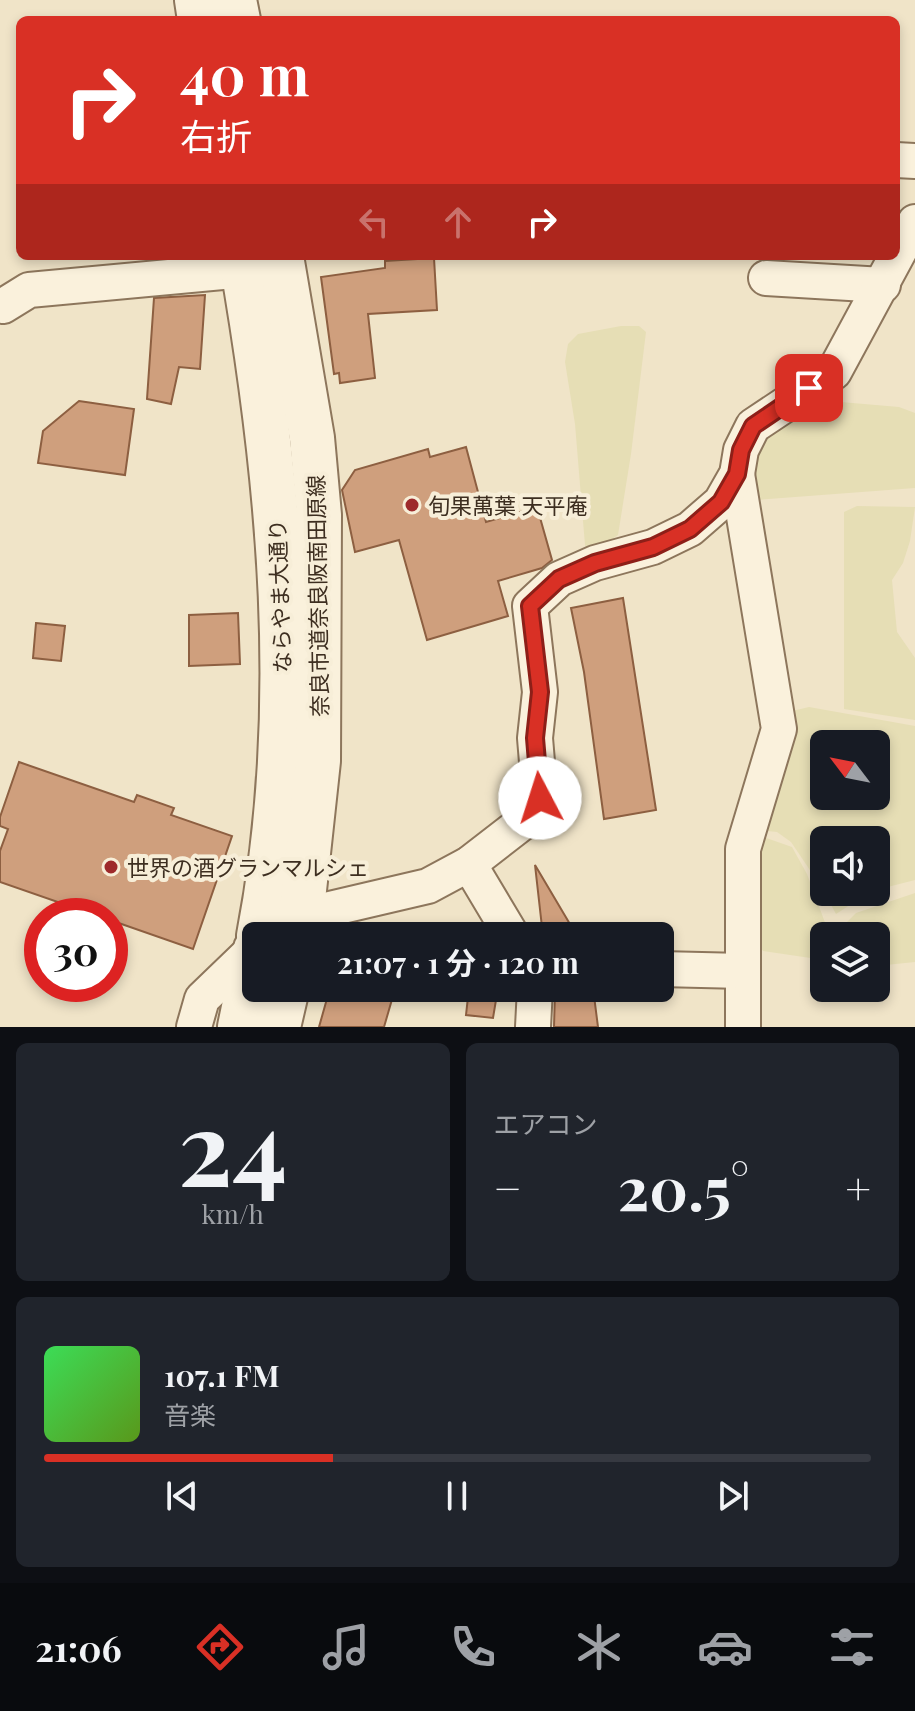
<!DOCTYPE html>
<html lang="ja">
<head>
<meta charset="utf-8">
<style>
	:root { --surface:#171b24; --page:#20242c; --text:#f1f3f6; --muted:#9ea1a6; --line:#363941; --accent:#d93025 }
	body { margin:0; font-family:"Playfair Display","Noto Sans JP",serif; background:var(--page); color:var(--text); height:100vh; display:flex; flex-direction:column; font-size:30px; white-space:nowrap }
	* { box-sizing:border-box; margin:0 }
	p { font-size:26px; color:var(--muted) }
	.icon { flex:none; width:44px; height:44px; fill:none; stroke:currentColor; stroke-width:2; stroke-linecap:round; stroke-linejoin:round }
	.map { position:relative; height:1027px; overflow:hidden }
	.panel { display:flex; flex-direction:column; gap:16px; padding:16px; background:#0d0f14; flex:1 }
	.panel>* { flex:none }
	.top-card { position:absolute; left:16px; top:16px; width:884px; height:244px; border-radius:12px; box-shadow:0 4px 12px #0003; background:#d93025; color:#fff; overflow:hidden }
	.needle { width:52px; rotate:302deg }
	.tools { position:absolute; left:810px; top:730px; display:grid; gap:16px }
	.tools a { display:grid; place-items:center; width:80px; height:80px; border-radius:12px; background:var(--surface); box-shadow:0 4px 12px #0003; font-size:40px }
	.speed { position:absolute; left:24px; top:898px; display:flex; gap:16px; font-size:40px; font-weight:700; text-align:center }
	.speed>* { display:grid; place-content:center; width:104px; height:104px; border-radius:50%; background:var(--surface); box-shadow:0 4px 12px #0003; line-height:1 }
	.speed .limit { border:12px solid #d22; background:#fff; color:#111 }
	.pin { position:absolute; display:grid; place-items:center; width:68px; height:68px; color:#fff; margin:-34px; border-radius:16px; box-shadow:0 4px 12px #0006 }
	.me { position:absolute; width:88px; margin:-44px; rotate:355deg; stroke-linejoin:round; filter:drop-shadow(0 0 6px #0008) }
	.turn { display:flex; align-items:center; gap:28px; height:168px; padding:0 32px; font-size:36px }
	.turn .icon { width:104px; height:104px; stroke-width:2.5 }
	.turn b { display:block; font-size:56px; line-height:68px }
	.lanes { display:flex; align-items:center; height:76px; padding:0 32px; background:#0003; justify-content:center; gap:40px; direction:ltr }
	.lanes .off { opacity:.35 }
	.big { font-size:60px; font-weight:700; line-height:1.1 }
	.panel .card { flex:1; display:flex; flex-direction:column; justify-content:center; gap:12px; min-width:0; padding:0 28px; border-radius:12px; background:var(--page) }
	.panel .dial { align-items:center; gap:0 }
	.dial b { font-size:104px; line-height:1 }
	.song { display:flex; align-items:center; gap:24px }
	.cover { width:96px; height:96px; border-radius:12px; background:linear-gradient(135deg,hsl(130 70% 55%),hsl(90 70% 35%)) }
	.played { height:8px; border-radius:4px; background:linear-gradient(90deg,var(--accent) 35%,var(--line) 35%) }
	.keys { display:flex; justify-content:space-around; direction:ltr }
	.heat { display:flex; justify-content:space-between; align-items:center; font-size:44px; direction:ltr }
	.panel .tiles { flex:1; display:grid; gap:16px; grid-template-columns:1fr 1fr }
	.card:last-child { grid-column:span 2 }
	.trip { position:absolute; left:242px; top:922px; width:432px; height:80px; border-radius:12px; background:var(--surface); box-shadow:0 4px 12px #0003; font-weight:700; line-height:80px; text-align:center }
	.dock { display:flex; height:128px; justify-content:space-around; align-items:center; background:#090b0e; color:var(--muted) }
	.dock .icon { width:56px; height:56px }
	.dock .selected { color:var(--accent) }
	.dock b { font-size:36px; color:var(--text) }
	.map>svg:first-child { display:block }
	.farmland { fill:#e6deb5; fill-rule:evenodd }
	.building { fill:#cf9f7d; stroke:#8d5f41; stroke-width:2 }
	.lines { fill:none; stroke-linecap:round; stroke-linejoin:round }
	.minor-casing { stroke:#8d765c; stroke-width:38 }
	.tertiary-casing { stroke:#8d765c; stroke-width:48 }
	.minor { stroke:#faf1dc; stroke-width:34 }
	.tertiary { stroke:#faf1dc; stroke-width:44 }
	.route-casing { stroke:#8d1f18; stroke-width:20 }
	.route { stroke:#d93025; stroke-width:14 }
	.poi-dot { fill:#9e2a2b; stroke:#f7eed8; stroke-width:3 }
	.labels { text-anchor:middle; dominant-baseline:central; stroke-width:8; stroke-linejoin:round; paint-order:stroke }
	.poi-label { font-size:22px; fill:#3d2e20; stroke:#f7eed8; text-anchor:start }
	.street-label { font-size:22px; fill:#3d2e20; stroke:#f7eed8 }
</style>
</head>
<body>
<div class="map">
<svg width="915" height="1027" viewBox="0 0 915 1027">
	<rect width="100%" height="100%" fill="#f0e4c8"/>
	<g class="farmland">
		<path d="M621 326H639L646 332 631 454 618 535 589 554 585 545 575 424 565 362 568 344 578 334Z"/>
		<path d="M841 402 899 407 915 413V488L757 500 755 462 772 431 801 414 826 411 831 403Z"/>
		<path d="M857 506 915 507 910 541 903 563 892 580 897 632 915 658V720L844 709V512Z"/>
		<path d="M809 707 915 726V880L876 890V840H824V891L791 842 777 832 756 830 784 713ZM824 744H876V796H824Z"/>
		<path d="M755 834 792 847 807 874 830 936H824V960L763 951 756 941Z"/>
		<path d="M824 892H870L836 914Z"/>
		<path d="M915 893V962L876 966V936H850L844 925 856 913Z"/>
	</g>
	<g class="building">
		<path d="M434 258 437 310 368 314 375 378 340 383 339 373 334 374 321 277 385 268V261Z"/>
		<path d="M205 295 200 369 179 367 171 404 147 399 154 298Z"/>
		<path d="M79 401 134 409 125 475 38 463 43 431Z"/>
		<path d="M466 447 486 522 537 507 552 560 542 568 498 581 508 616 427 640 399 540 355 552 342 490 355 470 428 449 430 457Z"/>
		<path d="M623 598 656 810 604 819 584 672 571 608Z"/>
		<path d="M238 613 240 664 189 666V615Z"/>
		<path d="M36 623 65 626 61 661 33 658Z"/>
		<path d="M19 762 134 802 137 795 174 808 171 815 232 836 193 949 110 920V916H98L0 882V851L8 829 0 826V817Z"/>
		<path d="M535 865 577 936H543Z"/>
		<path d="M330 988H365L393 996 384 1027H319Z"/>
		<path d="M469 988H498L493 1018 466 1015Z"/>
		<path d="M593 988 598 1027H554L555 992Z"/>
	</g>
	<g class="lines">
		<g class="minor-casing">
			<g id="minor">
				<path d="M896 160 915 161"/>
				<path d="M766 278 883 285"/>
				<path d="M3 306 29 290 244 270"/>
				<path d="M737 474 779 729 743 849V1027"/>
				<path d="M469 864 512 936"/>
				<path d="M283 929 304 915 428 886 469 864 527 819 540 798 535 738 540 692 530 606 559 579 595 563 653 547 690 529 721 502 737 474 741 450 753 426 834 372 915 222"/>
				<path d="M660 969 743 971"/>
				<path d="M194 1027 202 999 256 947"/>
				<path d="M533 1027 535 988"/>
			</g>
		</g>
		<g class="tertiary-casing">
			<g id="tertiary">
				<path d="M197 0 200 20"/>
				<path d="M234 0 238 20"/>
				<path d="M241 256C280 480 302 711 259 936"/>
				<path d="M281 256 312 438 319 515 318 761 299 936"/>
				<path d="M240 1027 256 949"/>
				<path d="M278 1027 287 988"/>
			</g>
		</g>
		<use href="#minor" class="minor"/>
		<use href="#tertiary" class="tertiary"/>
	</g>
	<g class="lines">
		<g class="route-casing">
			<path id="route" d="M540 798 535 738 540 692 530 606 559 579 595 563 653 547 690 529 721 502 737 474 741 450 753 426 809 388"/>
		</g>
		<use href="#route" class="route"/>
	</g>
	<g class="poi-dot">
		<circle cx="412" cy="505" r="8"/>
		<circle cx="111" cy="867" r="8"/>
	</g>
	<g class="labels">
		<g class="poi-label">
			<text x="428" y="505">旬果萬葉 天平庵</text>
			<text x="127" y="867">世界の酒グランマルシェ</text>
		</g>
		<g class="street-label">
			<text transform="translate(279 596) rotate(-92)">ならやま大通り</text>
			<text transform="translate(317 596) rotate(-91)">奈良市道奈良阪南田原線</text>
		</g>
	</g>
</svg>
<div class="tools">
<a><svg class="needle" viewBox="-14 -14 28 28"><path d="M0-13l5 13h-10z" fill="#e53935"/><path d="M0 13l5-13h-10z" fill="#9ea1a6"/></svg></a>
<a><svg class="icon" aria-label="sound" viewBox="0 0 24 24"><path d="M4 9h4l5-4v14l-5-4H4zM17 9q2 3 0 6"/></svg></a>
<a><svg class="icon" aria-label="layers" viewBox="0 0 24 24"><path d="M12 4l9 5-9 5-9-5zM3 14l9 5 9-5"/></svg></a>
</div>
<div class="speed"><div class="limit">30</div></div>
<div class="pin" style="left:809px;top:388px;background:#d93025"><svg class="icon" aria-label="arrive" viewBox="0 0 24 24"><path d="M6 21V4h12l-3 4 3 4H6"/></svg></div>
<svg class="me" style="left:540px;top:798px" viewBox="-20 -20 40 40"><circle r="19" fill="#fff"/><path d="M0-13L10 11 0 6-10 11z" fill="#d93025"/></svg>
<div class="trip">21:07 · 1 分 · 120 m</div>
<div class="top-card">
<div class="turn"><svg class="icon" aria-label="right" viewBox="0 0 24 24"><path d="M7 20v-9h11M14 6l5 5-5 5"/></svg><div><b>40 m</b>右折</div></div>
<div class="lanes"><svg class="icon off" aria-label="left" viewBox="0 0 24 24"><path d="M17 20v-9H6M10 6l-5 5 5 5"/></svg><svg class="icon off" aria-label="ahead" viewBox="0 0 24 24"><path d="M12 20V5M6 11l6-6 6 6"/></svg><svg class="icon" aria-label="right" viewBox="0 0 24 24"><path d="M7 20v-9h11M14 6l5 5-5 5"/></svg></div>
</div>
</div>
<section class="panel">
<div class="tiles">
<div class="card dial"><b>24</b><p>km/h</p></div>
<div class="card"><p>エアコン</p>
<div class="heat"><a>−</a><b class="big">20.5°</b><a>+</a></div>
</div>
<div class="card">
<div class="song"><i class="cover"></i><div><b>107.1 FM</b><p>音楽</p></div></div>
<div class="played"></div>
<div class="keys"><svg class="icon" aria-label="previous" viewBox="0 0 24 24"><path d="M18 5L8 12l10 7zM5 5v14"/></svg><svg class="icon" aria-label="pause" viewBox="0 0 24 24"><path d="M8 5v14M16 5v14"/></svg><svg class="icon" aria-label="next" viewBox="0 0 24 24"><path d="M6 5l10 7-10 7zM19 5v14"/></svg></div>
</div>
</div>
</section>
<nav class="dock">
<b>21:06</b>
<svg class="icon selected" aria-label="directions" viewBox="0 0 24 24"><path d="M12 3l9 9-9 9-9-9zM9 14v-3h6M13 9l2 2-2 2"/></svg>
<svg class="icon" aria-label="music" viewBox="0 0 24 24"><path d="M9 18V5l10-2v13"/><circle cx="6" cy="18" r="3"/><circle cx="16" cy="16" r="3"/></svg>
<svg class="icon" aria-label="phone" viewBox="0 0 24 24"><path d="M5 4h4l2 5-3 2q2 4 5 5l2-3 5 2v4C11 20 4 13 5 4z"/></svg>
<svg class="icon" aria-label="climate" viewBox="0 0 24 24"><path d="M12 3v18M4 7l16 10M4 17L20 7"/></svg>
<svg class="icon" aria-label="car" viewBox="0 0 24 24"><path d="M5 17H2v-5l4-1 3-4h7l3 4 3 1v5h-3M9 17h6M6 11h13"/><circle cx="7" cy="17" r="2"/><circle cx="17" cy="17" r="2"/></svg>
<svg class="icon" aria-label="filters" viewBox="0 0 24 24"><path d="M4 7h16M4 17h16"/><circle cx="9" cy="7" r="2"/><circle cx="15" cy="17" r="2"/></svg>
</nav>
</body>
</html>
